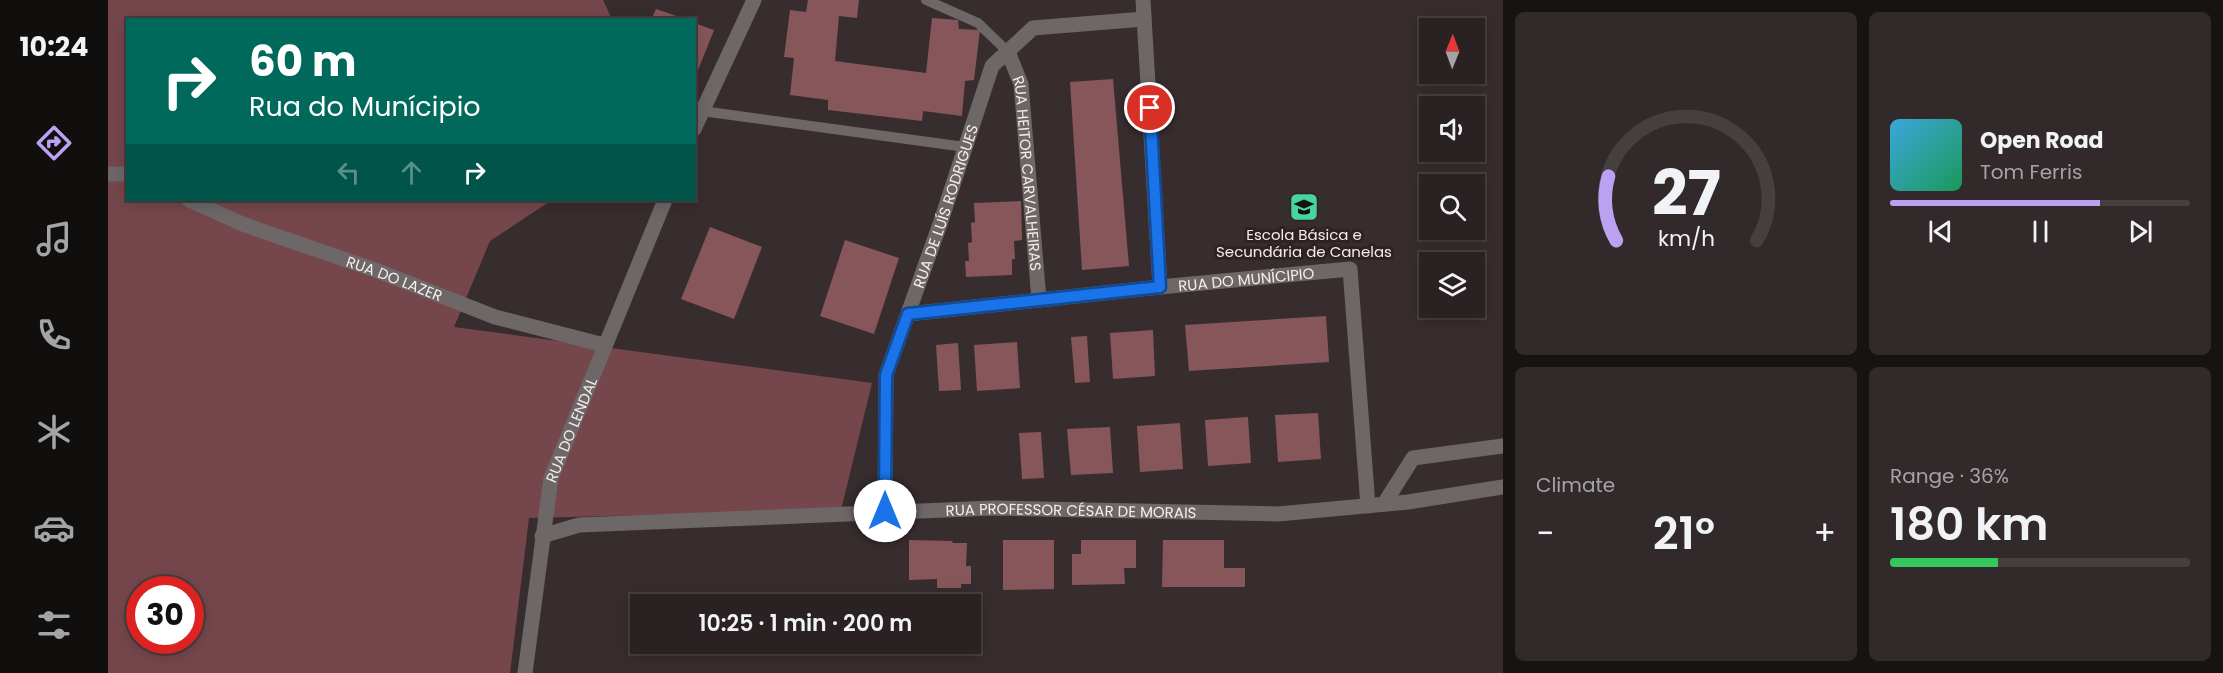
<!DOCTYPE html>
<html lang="en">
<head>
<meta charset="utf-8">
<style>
	:root { --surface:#2a2222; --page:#322a2a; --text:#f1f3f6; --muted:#a5a4a5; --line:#463f40; --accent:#bca0f2 }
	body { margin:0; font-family:Poppins,sans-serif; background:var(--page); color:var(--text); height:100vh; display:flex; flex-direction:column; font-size:22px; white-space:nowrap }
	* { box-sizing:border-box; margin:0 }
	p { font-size:20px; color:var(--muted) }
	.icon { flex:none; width:33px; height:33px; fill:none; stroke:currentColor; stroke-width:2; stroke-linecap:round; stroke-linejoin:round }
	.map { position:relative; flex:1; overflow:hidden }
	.panel { display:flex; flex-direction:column; gap:12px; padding:12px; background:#171313; width:720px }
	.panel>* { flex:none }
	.banner { position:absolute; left:18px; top:18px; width:570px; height:183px; border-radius:0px; box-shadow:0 3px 15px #0003,0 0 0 2px var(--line); background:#00695c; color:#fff; overflow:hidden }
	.needle { width:39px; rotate:1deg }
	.tools { position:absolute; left:1311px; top:18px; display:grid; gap:12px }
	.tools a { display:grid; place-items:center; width:66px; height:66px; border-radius:0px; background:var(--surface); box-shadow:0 3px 15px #0003,0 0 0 2px var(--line); font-size:30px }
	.speed { position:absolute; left:18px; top:576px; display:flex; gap:12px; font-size:30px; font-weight:700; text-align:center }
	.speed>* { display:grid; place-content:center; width:78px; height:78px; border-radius:50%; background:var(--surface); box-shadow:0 3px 15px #0003,0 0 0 2px var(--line); line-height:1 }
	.speed .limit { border:9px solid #d22; background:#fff; color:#111 }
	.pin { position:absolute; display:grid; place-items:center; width:51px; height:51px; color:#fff; margin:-26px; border:3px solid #fff; border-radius:50%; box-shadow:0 2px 6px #0007 }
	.me { position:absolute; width:66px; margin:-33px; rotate:0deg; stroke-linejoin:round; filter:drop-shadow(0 0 4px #0008) }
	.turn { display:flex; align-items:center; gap:21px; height:126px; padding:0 24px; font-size:27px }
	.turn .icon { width:78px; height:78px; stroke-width:2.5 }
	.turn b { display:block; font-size:42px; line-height:51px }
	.lanes { display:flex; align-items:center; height:57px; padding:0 24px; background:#0003; justify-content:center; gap:30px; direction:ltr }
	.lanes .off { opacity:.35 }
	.big { font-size:45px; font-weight:600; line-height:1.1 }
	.panel .widget { flex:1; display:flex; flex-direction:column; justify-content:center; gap:9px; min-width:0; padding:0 21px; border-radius:9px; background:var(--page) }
	.panel .dial { align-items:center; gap:0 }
	.dial svg { height:156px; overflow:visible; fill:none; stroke:var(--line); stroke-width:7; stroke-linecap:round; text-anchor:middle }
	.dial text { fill:var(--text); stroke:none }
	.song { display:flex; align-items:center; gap:18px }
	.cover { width:72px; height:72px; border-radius:9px; background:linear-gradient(135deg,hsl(200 70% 55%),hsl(150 70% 35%)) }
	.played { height:6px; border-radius:3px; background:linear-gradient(90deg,var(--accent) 70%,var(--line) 70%) }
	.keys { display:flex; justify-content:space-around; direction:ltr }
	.heat { display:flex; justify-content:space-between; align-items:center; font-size:33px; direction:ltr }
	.charge { height:9px; border-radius:4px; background:linear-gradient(90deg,#34c759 36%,var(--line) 0) }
	.panel .tiles { flex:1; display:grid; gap:12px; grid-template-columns:repeat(2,1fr) }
	.trip { position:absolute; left:522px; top:594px; width:351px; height:60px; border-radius:0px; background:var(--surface); box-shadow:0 3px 15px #0003,0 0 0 2px var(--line); font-weight:600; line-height:60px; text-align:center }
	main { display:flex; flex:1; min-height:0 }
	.tab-bar { display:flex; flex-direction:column; width:108px; justify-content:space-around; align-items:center; background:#110e0e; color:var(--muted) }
	.tab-bar .icon { width:42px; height:42px }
	.tab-bar .selected { color:var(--accent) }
	.tab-bar b { font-size:27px; color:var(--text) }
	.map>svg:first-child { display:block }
	.forest { fill:#75474c; fill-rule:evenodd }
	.building { fill:#86565a }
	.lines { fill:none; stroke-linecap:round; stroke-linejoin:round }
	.lane { stroke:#6d6768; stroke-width:10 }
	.street { stroke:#6d6768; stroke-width:15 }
	.route-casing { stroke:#114b97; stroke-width:15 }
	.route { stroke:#1a73e8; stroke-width:10 }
	.labels { text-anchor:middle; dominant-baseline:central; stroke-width:6; stroke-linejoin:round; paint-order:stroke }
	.street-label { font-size:15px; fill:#f5eded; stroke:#2e2324 }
	.poi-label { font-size:15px; fill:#f5eded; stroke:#2e2324 }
</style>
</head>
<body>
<main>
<nav class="tab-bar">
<b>10:24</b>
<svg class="icon selected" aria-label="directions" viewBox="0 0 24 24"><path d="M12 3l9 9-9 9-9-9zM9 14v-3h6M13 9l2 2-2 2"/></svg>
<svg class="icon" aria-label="music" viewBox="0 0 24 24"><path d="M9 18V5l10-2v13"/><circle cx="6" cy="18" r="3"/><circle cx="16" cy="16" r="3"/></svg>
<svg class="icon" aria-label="phone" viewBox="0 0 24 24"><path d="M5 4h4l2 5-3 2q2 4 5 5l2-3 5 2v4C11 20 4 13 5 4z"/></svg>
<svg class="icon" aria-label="climate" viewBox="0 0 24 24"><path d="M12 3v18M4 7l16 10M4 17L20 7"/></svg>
<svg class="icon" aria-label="car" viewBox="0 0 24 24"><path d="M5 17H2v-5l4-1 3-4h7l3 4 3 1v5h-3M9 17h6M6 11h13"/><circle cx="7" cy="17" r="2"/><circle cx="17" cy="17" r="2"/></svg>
<svg class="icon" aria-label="filters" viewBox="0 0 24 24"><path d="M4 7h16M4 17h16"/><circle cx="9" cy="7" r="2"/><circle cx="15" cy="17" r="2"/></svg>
</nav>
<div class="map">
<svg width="1395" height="673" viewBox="0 0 1395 673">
	<rect width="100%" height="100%" fill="#382d2e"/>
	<path class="forest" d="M0 0H495L504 19 20 20V200H444L382 241 346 327 764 383 733 510 421 518 402 673H0ZM32 590H82V640H32Z"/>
	<g class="building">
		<path d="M700 0H751L749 18 731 16 727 61 818 73 824 18 850 20 851 29 872 30 866 80 857 81 854 116 815 111 814 121 720 110V100L682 95 686 58 676 57 682 10 698 12Z"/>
		<path d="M548 9 577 19V20H543Z"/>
		<path d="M586 23 606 30 587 78H586Z"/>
		<path d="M1005 79 1021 266 974 270 962 82Z"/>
		<path d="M913 201 914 240 906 241 907 259H904V275L858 277 857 261H861L860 243 864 242 863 223 867 222 866 203Z"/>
		<path d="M602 227 654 247 626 319 573 299Z"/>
		<path d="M737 240 791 258 766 334 712 316Z"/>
		<path d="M1218 316 1221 362 1081 371 1077 325Z"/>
		<path d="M1045 330 1047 376 1005 379 1002 333Z"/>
		<path d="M979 336 982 382 967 383 963 337Z"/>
		<path d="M909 342 912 388 869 391 866 345Z"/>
		<path d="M850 343 853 390 831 391 828 345Z"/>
		<path d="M1210 413 1213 459 1170 462 1167 415Z"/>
		<path d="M1140 417 1143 463 1100 466 1097 420Z"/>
		<path d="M1072 423 1075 469 1032 472 1029 426Z"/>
		<path d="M1002 427 1005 473 963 475 959 429Z"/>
		<path d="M933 432 936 478 914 479 911 433Z"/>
		<path d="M801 540 844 541 845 543H859L858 566H863V584H853V588H829V579L801 580Z"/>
		<path d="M895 540H946V589L895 590Z"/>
		<path d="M973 540H1028V568H1016L1017 584 964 585V554H973Z"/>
		<path d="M1055 540H1116V568H1137V587H1054Z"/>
	</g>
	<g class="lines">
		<g class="lane">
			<path d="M818 0 870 23 900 52"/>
			<path d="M594 111 857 147"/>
		</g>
		<g class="street">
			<path d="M1035 0 1052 287"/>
			<path id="s1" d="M900 52 913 84 931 300"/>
			<path d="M586 129 646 0"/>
			<path d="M0 174H20"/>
			<path id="s2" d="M81 200 137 225 270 271 387 317 496 345"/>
			<path id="s3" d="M800 314 1052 287 1242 269 1260 506"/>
			<path d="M1276 504 1305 458 1395 446"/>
			<path id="s4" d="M777 511 778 375 832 224 884 66 925 28 1036 19"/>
			<path id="s5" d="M434 536 471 525 886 508 1170 514 1300 502 1395 487"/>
			<path id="s6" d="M417 673 443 478 557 200"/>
		</g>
	</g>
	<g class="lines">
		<g class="route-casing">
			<path id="route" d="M777 511 778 375 800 314 1052 287 1042 108"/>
		</g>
		<use href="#route" class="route"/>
	</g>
	<defs>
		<g id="school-square" transform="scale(1.5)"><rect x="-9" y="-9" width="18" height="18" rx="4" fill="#47d49e" stroke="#2e2324"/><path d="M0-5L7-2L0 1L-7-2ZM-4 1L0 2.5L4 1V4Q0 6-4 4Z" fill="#111"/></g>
	</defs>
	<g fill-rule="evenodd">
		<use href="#school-square" x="1196" y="207"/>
	</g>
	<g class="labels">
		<g class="street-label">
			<text stroke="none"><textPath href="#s1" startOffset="124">RUA HEITOR CARVALHEIRAS</textPath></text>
			<text stroke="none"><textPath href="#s4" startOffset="315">RUA DE LUÍS RODRIGUES</textPath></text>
			<text stroke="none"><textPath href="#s3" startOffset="340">RUA DO MUNÍCIPIO</textPath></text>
			<text stroke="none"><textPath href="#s2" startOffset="220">RUA DO LAZER</textPath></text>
			<text stroke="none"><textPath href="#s6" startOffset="249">RUA DO LENDAL</textPath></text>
			<text stroke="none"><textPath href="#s5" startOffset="531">RUA PROFESSOR CÉSAR DE MORAIS</textPath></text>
		</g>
		<g class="poi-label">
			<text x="1196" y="234">Escola Básica e<tspan x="1196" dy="17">Secundária de Canelas</tspan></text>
		</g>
	</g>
</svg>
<div class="tools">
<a><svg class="needle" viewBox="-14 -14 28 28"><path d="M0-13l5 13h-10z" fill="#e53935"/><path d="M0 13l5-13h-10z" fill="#a5a4a5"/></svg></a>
<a><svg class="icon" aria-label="sound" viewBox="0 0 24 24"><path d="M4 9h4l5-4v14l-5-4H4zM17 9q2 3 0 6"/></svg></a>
<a><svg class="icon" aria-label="search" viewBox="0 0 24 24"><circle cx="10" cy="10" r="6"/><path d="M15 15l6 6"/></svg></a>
<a><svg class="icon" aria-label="layers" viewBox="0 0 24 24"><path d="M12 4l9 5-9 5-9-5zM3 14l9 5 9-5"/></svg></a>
</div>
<div class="speed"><div class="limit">30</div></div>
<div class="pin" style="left:1042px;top:108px;background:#d93025"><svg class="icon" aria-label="arrive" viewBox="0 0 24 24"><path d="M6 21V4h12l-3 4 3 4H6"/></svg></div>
<svg class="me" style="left:777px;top:511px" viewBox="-20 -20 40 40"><circle r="19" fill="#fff"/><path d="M0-13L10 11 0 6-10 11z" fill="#1a73e8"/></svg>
<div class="trip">10:25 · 1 min · 200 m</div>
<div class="banner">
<div class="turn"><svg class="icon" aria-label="right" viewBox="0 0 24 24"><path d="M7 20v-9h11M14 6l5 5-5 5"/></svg><div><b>60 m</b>Rua do Munícipio</div></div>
<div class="lanes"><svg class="icon off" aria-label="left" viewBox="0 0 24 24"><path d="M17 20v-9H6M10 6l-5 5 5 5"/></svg><svg class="icon off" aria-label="ahead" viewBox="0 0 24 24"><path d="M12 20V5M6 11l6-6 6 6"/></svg><svg class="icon" aria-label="right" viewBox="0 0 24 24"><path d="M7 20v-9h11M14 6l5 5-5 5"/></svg></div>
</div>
</div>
<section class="panel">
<div class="tiles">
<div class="widget dial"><svg viewBox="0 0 100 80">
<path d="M14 69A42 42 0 1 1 86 69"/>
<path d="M14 69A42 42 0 0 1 10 36" stroke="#bca0f2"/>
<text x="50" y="56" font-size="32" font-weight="700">27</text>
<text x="50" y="72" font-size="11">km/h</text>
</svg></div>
<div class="widget">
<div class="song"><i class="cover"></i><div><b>Open Road</b><p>Tom Ferris</p></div></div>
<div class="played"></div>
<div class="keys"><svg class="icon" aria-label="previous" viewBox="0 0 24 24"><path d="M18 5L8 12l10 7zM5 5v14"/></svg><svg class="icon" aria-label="pause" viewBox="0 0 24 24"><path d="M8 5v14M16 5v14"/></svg><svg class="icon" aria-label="next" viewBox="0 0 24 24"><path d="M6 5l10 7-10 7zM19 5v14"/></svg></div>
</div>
<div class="widget"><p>Climate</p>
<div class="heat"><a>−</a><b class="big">21°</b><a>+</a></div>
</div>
<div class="widget"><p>Range · 36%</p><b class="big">180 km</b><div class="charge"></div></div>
</div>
</section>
</main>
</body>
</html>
